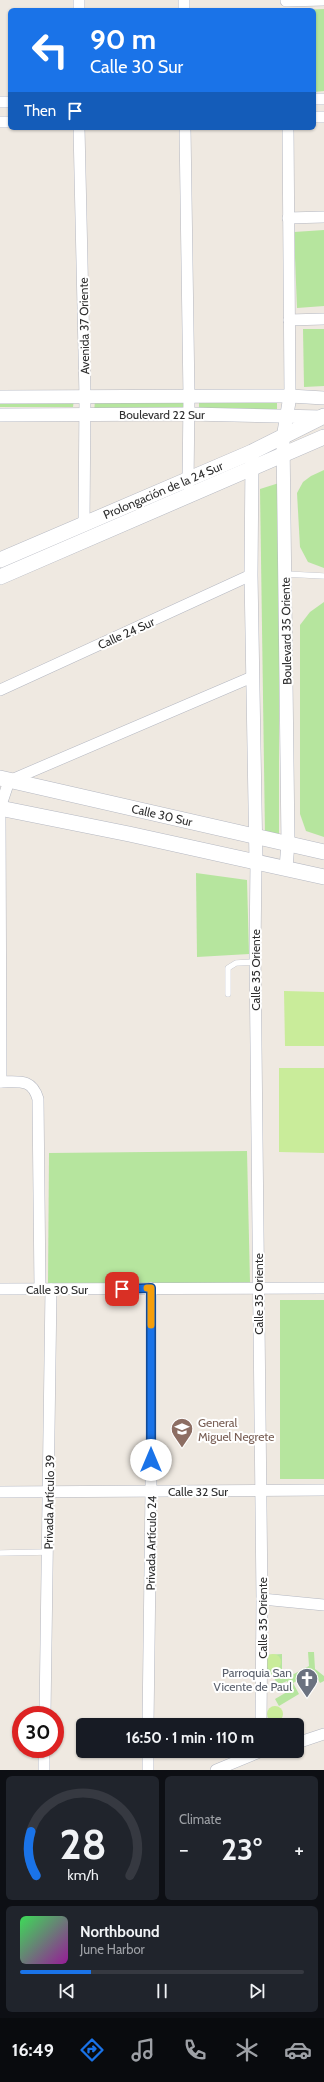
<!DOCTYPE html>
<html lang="en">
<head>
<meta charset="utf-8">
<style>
	:root { --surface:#171b24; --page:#20242c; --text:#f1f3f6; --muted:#9ea1a6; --line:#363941; --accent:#1a73e8 }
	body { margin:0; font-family:Cabin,sans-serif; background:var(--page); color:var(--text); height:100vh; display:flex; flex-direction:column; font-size:15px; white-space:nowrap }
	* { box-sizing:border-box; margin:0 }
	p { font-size:13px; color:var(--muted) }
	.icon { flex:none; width:22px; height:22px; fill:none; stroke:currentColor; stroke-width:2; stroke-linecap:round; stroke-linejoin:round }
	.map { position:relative; height:1770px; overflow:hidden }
	.sheet { display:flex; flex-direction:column; gap:6px; padding:6px; background:#0d0f14; flex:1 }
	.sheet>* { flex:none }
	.guide { position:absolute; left:8px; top:8px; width:308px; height:122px; border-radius:6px; box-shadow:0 1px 3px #0004; background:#1a73e8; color:#fff; overflow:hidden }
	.speed { position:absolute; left:12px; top:1706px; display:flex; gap:8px; font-size:20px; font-weight:700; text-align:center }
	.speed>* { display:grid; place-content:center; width:52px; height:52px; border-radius:50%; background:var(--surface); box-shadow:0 1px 3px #0004; line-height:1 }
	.speed .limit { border:6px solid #d22; background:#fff; color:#111 }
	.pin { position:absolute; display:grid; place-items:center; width:34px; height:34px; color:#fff; margin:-17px; border-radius:8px; box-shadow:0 2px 6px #0006 }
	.me { position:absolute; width:44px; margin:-22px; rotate:0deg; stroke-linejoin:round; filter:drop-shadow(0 0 3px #0008) }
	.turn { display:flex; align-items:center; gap:14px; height:84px; padding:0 16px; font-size:18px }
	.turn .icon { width:52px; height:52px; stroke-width:2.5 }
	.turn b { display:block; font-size:28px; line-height:34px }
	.then { display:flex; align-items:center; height:38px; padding:0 16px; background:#0003; gap:8px; font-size:15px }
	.big { font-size:30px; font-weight:800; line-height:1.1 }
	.sheet .card { flex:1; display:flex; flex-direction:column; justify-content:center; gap:6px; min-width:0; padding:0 14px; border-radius:6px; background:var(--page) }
	.sheet .dial { align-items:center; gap:0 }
	.dial svg { height:104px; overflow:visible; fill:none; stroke:var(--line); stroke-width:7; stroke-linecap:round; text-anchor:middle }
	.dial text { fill:var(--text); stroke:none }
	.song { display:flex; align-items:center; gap:12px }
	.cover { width:48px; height:48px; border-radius:6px; background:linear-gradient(135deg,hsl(130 70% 55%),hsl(300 70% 35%)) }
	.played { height:4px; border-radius:2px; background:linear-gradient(90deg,var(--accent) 25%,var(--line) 25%) }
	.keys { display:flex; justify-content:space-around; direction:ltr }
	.heat { display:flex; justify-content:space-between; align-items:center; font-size:22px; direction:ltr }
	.sheet .tiles { flex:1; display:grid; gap:6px; grid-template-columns:1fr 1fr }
	.card:last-child { grid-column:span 2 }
	.trip { position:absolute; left:76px; top:1718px; width:228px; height:40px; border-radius:6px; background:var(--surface); box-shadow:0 1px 3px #0004; font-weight:800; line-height:40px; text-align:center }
	.tabs { display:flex; height:64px; justify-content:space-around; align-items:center; background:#090b0e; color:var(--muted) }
	.tabs .icon { width:28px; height:28px }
	.tabs .on { color:var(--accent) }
	.tabs b { font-size:18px; color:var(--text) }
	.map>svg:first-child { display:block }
	.green { fill:#b6e59e }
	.pitch { fill:#c9ec9a }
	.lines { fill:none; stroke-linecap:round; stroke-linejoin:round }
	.service-casing { stroke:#b4b7c1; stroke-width:6 }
	.minor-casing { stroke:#b4b7c1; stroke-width:12 }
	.tertiary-casing { stroke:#b4b7c1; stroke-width:14 }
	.secondary-casing { stroke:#b4b7c1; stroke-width:16 }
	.service { stroke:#fff; stroke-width:5.5 }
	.minor { stroke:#fff; stroke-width:11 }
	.tertiary { stroke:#fff; stroke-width:13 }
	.secondary { stroke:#fff; stroke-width:15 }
	.route-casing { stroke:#114b97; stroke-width:10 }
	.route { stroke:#1a73e8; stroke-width:7 }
	.slow { stroke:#f59e0b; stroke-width:7 }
	.labels { text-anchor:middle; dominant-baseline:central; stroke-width:4; stroke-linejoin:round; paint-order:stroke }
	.street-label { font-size:12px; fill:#2e2e2e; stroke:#fff }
	.education-label { font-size:12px; fill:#785e54; stroke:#fff; text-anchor:start }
	.worship-label { font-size:12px; fill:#5b616d; stroke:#fff; text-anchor:end }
</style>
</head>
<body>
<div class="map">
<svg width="324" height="1770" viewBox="0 0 324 1770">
	<rect width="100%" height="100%" fill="#efe9e1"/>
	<g class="green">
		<path d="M324 9V91L314 92V10H298Z"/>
		<path d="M324 230V306L297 308 294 232Z"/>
		<path d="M303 329H324V386L304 387Z"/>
		<path d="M199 398H277V411L199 412Z"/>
		<path d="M0 399H74L73 407H0Z"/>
		<path d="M183 399V412L94 413 95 400Z"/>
		<path d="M324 470V568L308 562 300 547 297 493 303 482 311 476Z"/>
		<path d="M279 483V835H265L260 489Z"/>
		<path d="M324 602V837L306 831 300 814V625L310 612Z"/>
		<path d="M196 873 247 880 249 954 197 957Z"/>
		<path d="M247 1151 250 1283H48L49 1153Z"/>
		<rect x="280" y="1300" width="44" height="179"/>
		<path d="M308 1652H314L315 1669 324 1676V1681L320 1683 314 1672 293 1683 299 1694 279 1706 275 1699 292 1689 287 1681 278 1685 273 1676H266V1655L282 1654V1670L294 1674 309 1666Z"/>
	</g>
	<g class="pitch">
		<path d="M284 991 324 992V1046H285Z"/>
		<path d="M279 1068H324V1153L279 1152Z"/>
		<circle cx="273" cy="1662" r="8"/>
		<circle cx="275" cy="1714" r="8"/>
	</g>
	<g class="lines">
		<g class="service-casing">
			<g id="service">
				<path d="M285 574 324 576"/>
				<path d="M228 994V968L236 963 255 962"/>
				<path d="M0 1553 48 1552"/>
			</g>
		</g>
		<g class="minor-casing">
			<g id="minor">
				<path d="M79 0V10"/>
				<path d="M184 0V10"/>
				<path d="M286 1 324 0"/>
				<path d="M314 99H324"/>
				<path d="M0 102H10"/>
				<path d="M314 117H324"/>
				<path d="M0 122H10"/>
				<path d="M79 128 85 397 84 525"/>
				<path d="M185 128 189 397 188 486"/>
				<path d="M288 128 290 396"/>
				<path d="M288 218 324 217"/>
				<path d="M289 320 324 319"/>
				<path d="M0 690 251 575"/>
				<path d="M0 808 9 781 252 677"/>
				<path d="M0 818 1 1082"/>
				<path d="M256 862 255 953 262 1599 261 1725"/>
				<path d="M0 1082C19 1082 32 1078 38 1099L40 1289"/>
				<path d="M0 1289 324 1288"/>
				<path d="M0 1492 324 1490"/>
				<path d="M262 1599 324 1605"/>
				<path d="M45 1715 51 1289"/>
				<path d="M148 1725 151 1492V1288"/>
				<path d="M297 1743 324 1734"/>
				<path d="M44 1770V1749"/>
				<path d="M148 1770V1751"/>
				<path d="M216 1770 262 1751"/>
			</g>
		</g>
		<g class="tertiary-casing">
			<g id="tertiary">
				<path d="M0 397 290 396 324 398"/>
				<path d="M0 415 189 414 322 417"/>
				<path d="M252 459 251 575 256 862"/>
				<path d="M286 868 288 843 283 438 290 396"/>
			</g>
		</g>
		<g class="secondary-casing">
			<g id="secondary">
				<path d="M0 560 252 452 324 416"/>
				<path d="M0 577 324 437"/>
				<path d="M0 778 324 852"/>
				<path d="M0 808 129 834 324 877"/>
			</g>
		</g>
		<use href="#service" class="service"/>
		<use href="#minor" class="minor"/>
		<use href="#tertiary" class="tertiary"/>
		<use href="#secondary" class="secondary"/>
	</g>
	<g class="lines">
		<g class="route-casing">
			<path id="route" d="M122 1289 151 1288V1460"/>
		</g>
		<use href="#route" class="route"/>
		<path class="slow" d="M147 1288H151V1325"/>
	</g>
	<defs>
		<g id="school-pin" transform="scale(1.15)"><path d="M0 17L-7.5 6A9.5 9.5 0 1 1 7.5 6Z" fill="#8d6e63" stroke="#fff"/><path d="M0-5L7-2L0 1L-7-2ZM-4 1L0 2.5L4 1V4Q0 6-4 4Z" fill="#fff"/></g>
		<g id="church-pin" transform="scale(1.15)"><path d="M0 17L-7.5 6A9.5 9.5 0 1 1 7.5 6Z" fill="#6b7280" stroke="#fff"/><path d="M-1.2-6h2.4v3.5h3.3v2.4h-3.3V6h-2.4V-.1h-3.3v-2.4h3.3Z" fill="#fff"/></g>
	</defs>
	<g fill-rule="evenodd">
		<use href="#school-pin" x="182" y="1429"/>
		<use href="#church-pin" x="307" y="1679"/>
	</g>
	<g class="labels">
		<g class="street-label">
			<text transform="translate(84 326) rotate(-91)">Avenida 37 Oriente</text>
			<text x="162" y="414">Boulevard 22 Sur</text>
			<text transform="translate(163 490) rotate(-23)">Prolongación de la 24 Sur</text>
			<text transform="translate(286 631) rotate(-91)">Boulevard 35 Oriente</text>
			<text transform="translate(126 633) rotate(-24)">Calle 24 Sur</text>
			<text transform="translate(162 815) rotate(13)">Calle 30 Sur</text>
			<text transform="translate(255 970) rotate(-90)">Calle 35 Oriente</text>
			<text x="57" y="1289">Calle 30 Sur</text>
			<text transform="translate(258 1294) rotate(-90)">Calle 35 Oriente</text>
			<text x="198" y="1491">Calle 32 Sur</text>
			<text transform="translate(49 1502) rotate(-89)">Privada Artículo 39</text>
			<text transform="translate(151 1543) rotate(-89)">Privada Artículo 24</text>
			<text transform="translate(262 1618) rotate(-90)">Calle 35 Oriente</text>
		</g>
		<g class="education-label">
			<text x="198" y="1422">General<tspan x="198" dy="14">Miguel Negrete</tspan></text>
		</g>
		<g class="worship-label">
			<text x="292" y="1672">Parroquia San<tspan x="292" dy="14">Vicente de Paul</tspan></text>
		</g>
	</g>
</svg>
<div class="speed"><div class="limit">30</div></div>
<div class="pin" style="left:122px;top:1289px;background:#d93025"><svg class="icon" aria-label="arrive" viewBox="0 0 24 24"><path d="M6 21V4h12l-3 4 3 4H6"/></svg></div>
<svg class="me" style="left:151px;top:1460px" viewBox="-20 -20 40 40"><circle r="19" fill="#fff"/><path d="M0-13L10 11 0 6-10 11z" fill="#1a73e8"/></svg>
<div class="trip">16:50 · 1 min · 110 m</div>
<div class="guide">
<div class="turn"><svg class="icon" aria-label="left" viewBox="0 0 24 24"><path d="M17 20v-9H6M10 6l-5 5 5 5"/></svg><div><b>90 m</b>Calle 30 Sur</div></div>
<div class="then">Then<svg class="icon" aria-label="arrive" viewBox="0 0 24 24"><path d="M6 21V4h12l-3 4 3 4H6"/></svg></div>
</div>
</div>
<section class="sheet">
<div class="tiles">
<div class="card dial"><svg viewBox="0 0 100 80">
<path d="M14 69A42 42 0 1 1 86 69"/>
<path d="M14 69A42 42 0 0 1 10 35" stroke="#1a73e8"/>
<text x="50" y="56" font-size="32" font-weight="700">28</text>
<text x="50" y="72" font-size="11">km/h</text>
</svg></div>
<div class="card"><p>Climate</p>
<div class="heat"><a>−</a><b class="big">23°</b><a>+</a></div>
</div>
<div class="card">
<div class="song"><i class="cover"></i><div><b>Northbound</b><p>June Harbor</p></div></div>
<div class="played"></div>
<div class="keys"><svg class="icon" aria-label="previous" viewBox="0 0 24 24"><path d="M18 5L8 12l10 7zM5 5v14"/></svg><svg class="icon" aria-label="pause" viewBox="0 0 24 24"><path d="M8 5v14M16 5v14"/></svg><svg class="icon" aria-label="next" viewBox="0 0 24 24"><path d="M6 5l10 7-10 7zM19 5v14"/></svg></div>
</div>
</div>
</section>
<nav class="tabs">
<b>16:49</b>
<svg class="icon on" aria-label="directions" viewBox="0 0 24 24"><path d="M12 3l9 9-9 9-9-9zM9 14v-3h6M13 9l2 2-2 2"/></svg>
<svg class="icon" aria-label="music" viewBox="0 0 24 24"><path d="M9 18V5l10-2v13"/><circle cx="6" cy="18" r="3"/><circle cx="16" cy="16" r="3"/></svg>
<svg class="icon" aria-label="phone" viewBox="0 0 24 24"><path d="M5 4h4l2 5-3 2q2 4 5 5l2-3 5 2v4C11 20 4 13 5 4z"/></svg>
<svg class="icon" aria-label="climate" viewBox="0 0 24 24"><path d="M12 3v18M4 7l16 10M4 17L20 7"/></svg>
<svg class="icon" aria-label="car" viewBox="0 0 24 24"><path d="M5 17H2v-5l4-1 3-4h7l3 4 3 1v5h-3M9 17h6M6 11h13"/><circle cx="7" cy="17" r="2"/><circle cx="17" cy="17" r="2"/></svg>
</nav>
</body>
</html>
